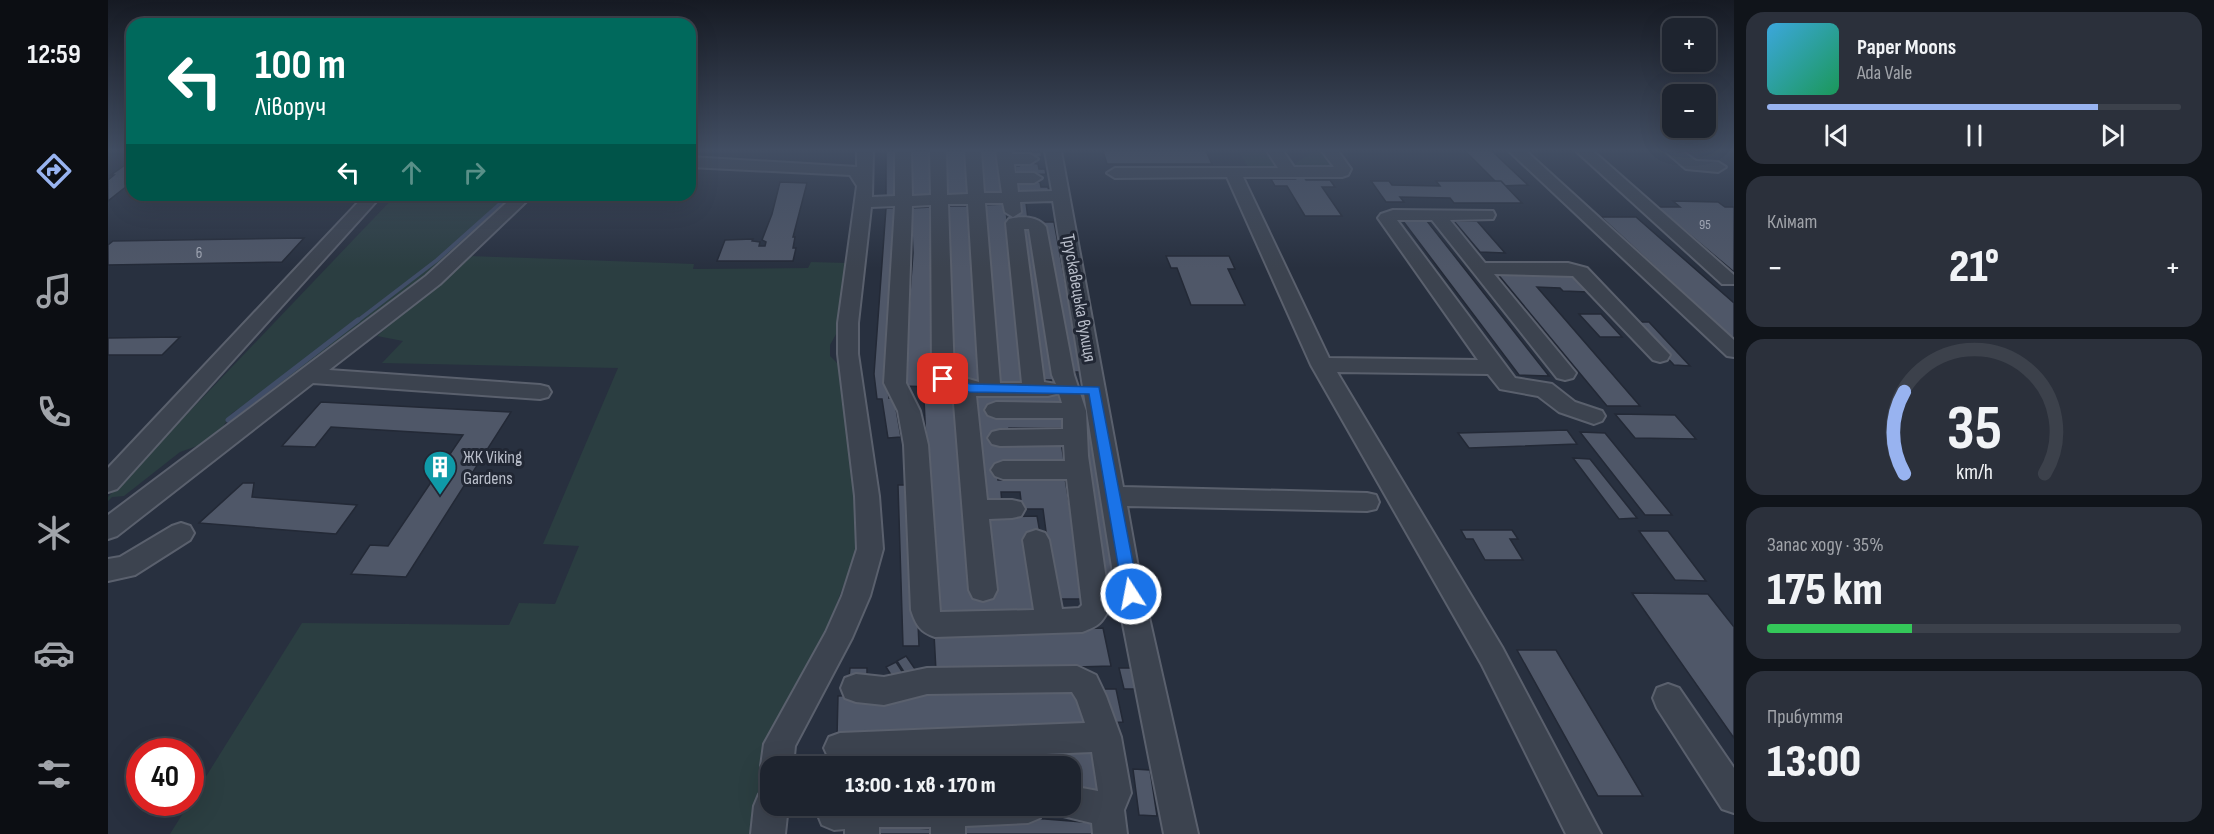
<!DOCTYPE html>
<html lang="uk">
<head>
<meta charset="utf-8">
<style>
	:root { --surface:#1e242f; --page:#2b303b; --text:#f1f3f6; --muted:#a1a4aa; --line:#3c414b; --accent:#98b3f0 }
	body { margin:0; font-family:"Sofia Sans Condensed",sans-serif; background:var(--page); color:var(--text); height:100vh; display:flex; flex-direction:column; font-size:22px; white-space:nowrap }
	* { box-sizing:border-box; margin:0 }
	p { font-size:20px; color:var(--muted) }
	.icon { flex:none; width:33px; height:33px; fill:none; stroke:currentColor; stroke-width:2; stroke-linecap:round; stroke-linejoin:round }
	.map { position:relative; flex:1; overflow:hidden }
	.side { display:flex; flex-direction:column; gap:12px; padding:12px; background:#10141a; width:480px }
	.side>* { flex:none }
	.hud { position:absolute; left:18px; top:18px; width:570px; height:183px; border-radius:18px; box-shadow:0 6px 24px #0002,0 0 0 2px var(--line); background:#00695c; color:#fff; overflow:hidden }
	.fabs { position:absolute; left:1554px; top:18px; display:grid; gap:12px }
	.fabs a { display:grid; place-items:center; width:54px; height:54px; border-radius:12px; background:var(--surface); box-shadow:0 6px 24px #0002,0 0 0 2px var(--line); font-size:30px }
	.speed { position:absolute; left:18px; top:738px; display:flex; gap:12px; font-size:30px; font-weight:700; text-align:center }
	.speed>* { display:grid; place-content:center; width:78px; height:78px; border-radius:50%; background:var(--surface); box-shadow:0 6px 24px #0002,0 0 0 2px var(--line); line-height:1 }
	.speed .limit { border:9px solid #d22; background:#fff; color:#111 }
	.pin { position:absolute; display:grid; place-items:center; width:51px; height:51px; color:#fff; margin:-26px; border-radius:12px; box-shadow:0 3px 9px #0006 }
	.me { position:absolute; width:66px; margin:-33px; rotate:349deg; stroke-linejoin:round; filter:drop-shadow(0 0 4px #0008) }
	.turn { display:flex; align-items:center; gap:21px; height:126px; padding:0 30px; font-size:27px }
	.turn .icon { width:78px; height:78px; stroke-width:2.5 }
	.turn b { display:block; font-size:42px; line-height:51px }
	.lanes { display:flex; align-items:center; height:57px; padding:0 30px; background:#0003; justify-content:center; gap:30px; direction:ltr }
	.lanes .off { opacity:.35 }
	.big { font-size:45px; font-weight:800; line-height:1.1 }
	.side .card { flex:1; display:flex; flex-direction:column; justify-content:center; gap:9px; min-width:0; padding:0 21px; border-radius:18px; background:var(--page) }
	.side .dial { align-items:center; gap:0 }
	.dial svg { height:156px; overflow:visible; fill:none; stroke:var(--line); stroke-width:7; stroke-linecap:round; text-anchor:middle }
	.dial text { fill:var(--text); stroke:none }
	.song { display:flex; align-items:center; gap:18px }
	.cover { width:72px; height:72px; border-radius:9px; background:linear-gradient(135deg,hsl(200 70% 55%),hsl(150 70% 35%)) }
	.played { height:6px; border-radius:3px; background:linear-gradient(90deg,var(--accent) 80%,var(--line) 80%) }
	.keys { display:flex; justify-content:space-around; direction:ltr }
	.heat { display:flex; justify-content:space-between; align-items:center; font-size:33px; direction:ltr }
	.charge { height:9px; border-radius:4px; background:linear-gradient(90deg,#34c759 35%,var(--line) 0) }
	.trip { position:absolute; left:652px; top:756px; width:321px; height:60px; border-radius:18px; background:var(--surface); box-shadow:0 6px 24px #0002,0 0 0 2px var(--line); font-weight:800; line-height:60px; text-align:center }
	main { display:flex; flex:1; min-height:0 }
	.dock { display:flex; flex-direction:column; width:108px; justify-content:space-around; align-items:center; background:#0c0e13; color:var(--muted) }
	.dock .icon { width:42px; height:42px }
	.dock .active { color:var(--accent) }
	.dock b { font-size:27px; color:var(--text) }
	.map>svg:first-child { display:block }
	.green { fill:#2b3e41 }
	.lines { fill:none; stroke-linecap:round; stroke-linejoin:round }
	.stream-far1 { stroke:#404d67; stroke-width:4 }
	.stream { stroke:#404d67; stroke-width:5 }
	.building { fill:#4f5768; stroke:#232936; stroke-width:1.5 }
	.minor-casing { stroke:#5a606d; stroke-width:4 }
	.minor { fill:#3c434f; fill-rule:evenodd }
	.route { fill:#1a73e8; stroke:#114b97; stroke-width:1.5 }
	.labels { text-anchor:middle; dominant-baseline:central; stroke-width:6; stroke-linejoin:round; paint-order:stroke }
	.far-number-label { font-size:14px; fill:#9ea4b2 }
	.number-label { font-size:15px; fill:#9ea4b2 }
	.street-label { font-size:18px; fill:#b9beca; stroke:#212734 }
	.poi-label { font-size:18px; fill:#b9beca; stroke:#212734; text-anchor:start }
</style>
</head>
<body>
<main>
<nav class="dock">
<b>12:59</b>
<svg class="icon active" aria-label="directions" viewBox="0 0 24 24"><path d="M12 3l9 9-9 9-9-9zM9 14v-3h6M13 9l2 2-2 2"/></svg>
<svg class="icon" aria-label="music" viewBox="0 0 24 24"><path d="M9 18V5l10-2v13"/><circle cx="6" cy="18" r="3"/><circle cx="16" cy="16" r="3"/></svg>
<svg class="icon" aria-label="phone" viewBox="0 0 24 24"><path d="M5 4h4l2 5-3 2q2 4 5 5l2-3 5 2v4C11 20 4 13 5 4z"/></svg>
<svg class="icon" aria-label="climate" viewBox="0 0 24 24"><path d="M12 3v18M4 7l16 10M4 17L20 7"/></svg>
<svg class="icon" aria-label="car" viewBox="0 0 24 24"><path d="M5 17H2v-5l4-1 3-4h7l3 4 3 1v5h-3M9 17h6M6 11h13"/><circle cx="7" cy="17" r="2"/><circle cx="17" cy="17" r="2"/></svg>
<svg class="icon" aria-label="filters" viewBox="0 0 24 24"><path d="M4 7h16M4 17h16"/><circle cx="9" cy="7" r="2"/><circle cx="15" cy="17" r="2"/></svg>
</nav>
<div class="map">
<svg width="1626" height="834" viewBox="0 0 1626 834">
	<rect width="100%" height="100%" fill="#28303f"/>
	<g class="green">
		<path d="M1130 151H1162L1172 169 1141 168Z"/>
		<path d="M1200 151H1219L1229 168H1188L1186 164 1202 154Z"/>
		<path d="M288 195H412L321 279 225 351 124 413 106 440 72 452 16 496 4 497 0 501V497Z"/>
		<path d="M362 256 586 264 585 269 700 268 703 262 739 263 732 327 722 345V356L730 364 750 484V547L699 682 666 736 649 834H62L194 623 401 625 411 603 447 604 471 546 435 544 510 368 274 363 295 341 269 336Z"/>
	</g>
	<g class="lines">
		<path class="stream-far1" d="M248 322 329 260 402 195"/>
		<path class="stream" d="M120 420 250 320"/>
	</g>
	<g class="building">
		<rect x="778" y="151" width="10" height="45"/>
		<path d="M801 151H823L825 195 803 196Z"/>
		<path d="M836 151H858L861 195H837Z"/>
		<path d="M870 151H891L897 192 875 193Z"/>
		<path d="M902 151 933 152 934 157H903Z"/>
		<path d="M995 151H1098L1104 164H999Z"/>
		<path d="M1357 151H1384L1420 185 1392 186Z"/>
		<path d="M24 160V182L0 201V180L6 175H3Z"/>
		<path d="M910 161 930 164 931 169H937L938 174 909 175 907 166H911Z"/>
		<path d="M1185 177H1196L1198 180H1222L1227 187H1214L1234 216H1197L1179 186H1167L1163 179H1187Z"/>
		<path d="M1263 181H1281L1284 185 1332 186 1328 181H1393L1414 203H1346L1342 198 1292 197 1296 202H1278Z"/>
		<path d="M672 182 699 183 685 237H687L685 248H688L685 261H609L617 240 645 239 644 241 652 242 651 246H657L658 242 654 240 664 214Z"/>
		<path d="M906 182H932L933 187H940L941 193H908Z"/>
		<path d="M69 195H244L239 201 61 202Z"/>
		<path d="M1565 201 1610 202 1617 207H1626V272L1549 207H1572Z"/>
		<path d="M908 203H918L920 219H910Z"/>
		<path d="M897 204 921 385H890L874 205Z"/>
		<path d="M839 206H862L876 383H858L857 369H844Z"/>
		<path d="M824 207 825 387 795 386 805 253 803 208Z"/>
		<path d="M778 208H788L778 373 781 398 786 397 793 437 780 438 774 399H769L766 374Z"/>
		<path d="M1493 217H1528L1626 303V340Z"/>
		<path d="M1295 221H1319L1441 376 1411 375Z"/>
		<path d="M1346 221H1369L1397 253 1372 252Z"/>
		<path d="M934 222H946L974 372H959Z"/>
		<path d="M912 228H924L947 380H932Z"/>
		<path d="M196 238 174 262 0 265V245L5 241Z"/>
		<path d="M1058 256H1121L1127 269H1120L1137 305H1083L1069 268H1063Z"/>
		<path d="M1388 272H1463L1481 292 1455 291 1452 288 1429 287 1532 406H1499Z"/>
		<path d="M1471 314H1493L1514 337H1492Z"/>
		<path d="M1526 322H1541L1582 366 1566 365Z"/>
		<path d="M72 337 54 355H0V338Z"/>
		<path d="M828 389H847L876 517 929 516 932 533H918L930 612 826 615 816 399H828Z"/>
		<path d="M866 394H957L959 405H881L882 416H957L959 428H901L902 434 953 442 957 467 889 468 890 480H934L933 472H956L977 599H947L935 509H914L912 492H893L894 504H875Z"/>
		<path d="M213 402 403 412 298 577 243 574 262 545 280 546 355 435 223 427 207 447 174 446Z"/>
		<path d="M1507 414 1567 415 1588 439 1527 438Z"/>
		<path d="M1459 430 1469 444 1361 448 1350 433Z"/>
		<path d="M1472 432 1497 433 1564 515H1537Z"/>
		<path d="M972 433H985L1012 604 996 603Z"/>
		<path d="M1465 458 1482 459 1529 518 1511 519Z"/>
		<path d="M135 483H146L144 497 249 505 228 534 91 523Z"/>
		<path d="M790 485H804L811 646H795Z"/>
		<path d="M1353 530H1404L1410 539H1402L1415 560H1377L1365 539H1358Z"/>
		<path d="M1531 531H1560L1598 581 1567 580Z"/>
		<path d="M1524 593 1600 594 1626 627V738Z"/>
		<path d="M995 628 1003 666 828 671 826 634Z"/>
		<path d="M1409 650H1448L1535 796H1490Z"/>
		<path d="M798 656 807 669 798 675 789 661Z"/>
		<path d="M788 662 797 676 787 681 778 667Z"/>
		<path d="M742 668H759V677L741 678Z"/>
		<path d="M1011 668H1025L1030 689H1016Z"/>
		<path d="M970 687 978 727 729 737 730 696Z"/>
		<path d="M992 689H1008L1015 722 999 723Z"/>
		<path d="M990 749 998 793 963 795V766H721V759Z"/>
		<path d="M1025 769 1042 770 1049 816 1031 815Z"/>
		<path d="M846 818 937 819 987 823 989 834H846Z"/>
		<path d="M763 826 827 829V834H763Z"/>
	</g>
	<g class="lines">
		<g class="minor-casing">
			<g id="minor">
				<path d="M749 151H765L764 197 787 196V151H803L804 196 823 195 822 151H838L839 195 860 194 857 151H873L876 193H894L888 151H904V154H922L930 159 922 164H906L907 173H926L934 178 926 183H909L910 192 944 191 937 151H953L1015 487 1259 493 1268 495 1271 502 1268 509 1259 511 1019 506 1031 573 1090 834H1056L1005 573 945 201 912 202 913 212 905 217 897 212 895 203H877L892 383H914L898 223 901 219C913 216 930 216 938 227L966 375 978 411 980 456 1002 607C994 623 991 626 974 632L827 637C812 632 808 625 803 610L796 445 790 411 776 383 787 206 763 207 750 323V354L771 496 775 549 762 596 744 638 687 746 685 766H663V779L658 777 653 766 656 744 718 632 734 596 749 549 747 496 730 354V323L749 186 742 175 582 167V157L749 167ZM840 204H860L871 382 846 375ZM823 205 824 379 827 384 845 391 861 590 865 598 875 601 885 598 889 590 881 519 904 518 913 516 917 509 913 502 904 500H879L868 396H940L948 394 950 390 954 403 888 402 880 405 877 410 880 415 888 418H955V429L892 430 884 432 880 438 884 444 892 446 956 445 957 461H895L887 464 883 470 887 476 895 479H959L974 605 971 608 954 609 941 540 937 533 928 530 919 533 915 540 926 610 832 612 820 445 812 411 798 383 804 206ZM916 229H921L944 375 948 384 936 382Z"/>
				<path d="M1159 151H1175L1186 167H1226L1214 151H1230L1243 169 1240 175 1234 177H1135L1221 358 1370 360 1270 218 1273 214 1285 210 1385 211 1387 215 1385 219 1342 220 1377 263H1460L1479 268 1562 355 1559 360 1552 362 1545 360 1465 276 1386 274 1468 373 1465 378 1457 380 1449 378 1324 220H1289L1407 378 1444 384 1467 402 1494 411 1497 416 1494 421 1486 424 1451 412 1430 396 1392 389 1380 374 1229 372 1394 647 1493 834H1458L1374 665 1203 365 1119 177 1007 178 999 173 1007 168H1170Z"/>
				<path d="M1401 151H1418L1626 340V357L1619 356Z"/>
				<path d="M1468 151H1485L1626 275V284H1614Z"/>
				<path d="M1557 151H1574L1588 161 1610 162 1618 167 1610 172 1578 169Z"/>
				<path d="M257 195H274L9 489 0 492V468Z"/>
				<path d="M407 195H425L332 284 221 370 432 385 440 387 443 392 440 397 432 399 205 383 9 536 0 539V515L318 276Z"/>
				<path d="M73 523 82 526 86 533 82 540 27 575 0 581V559L12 557 64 526Z"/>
				<path d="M969 666 988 675 998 696 1013 737 1023 793 1016 810 1019 834H985L984 823 951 815 947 806H963V786L990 791 984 752 732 763 721 759 716 748 721 737 732 733 977 723 969 700 964 692 819 694 776 705 748 702 737 698 733 688 737 678 748 674 776 677 819 668Z"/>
				<path d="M1560 684 1571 688 1626 768V813L1614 809 1549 708 1545 698 1549 688Z"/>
				<path d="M663 789V806H680L677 834H643L646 806 651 794Z"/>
				<path d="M712 806H937L932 818 920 823 857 826V834H823V827H771V834H737V829L726 830 714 825 709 813Z"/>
			</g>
		</g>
		<use href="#minor" class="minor"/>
	</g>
	<linearGradient id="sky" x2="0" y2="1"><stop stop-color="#161a23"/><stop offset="0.56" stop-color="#424e63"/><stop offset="1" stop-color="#424e63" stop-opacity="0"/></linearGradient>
	<rect width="1626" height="268" fill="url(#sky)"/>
	<path class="route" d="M835 374 862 384 991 387 1031 594 1029 599 1023 601 1017 599 1015 594 981 394 861 392 831 382 829 379 831 376Z"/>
	<defs>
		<g id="building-pin" transform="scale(1.725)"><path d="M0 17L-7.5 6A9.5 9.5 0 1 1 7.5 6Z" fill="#0f9aa8" stroke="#212734"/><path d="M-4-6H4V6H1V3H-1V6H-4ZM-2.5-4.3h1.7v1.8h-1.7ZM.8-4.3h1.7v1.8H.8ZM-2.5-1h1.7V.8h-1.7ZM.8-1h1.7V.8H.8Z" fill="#fff"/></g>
	</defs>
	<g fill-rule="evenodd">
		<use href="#building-pin" x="332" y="467"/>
	</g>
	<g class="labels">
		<g class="far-number-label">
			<text x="1597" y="224">95</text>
		</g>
		<g class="number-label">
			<text x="91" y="253">6</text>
		</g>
		<g class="street-label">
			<text transform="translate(971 298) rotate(80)">Трускавецька вулиця</text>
		</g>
		<g class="poi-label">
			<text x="355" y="457">ЖК Viking<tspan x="355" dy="21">Gardens</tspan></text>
		</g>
	</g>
</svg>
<div class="fabs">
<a>+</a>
<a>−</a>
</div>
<div class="speed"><div class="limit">40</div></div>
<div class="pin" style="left:835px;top:379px;background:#d93025"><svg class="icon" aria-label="arrive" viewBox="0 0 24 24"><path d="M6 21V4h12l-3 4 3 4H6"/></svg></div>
<svg class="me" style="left:1023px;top:594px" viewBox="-20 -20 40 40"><circle r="17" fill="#1a73e8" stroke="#fff" stroke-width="3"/><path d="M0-11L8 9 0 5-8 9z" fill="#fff"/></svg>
<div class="trip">13:00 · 1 хв · 170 m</div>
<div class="hud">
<div class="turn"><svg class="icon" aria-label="left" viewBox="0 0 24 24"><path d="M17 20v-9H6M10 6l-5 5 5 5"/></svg><div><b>100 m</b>Ліворуч</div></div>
<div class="lanes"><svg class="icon" aria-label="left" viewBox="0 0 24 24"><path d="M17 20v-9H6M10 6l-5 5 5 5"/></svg><svg class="icon off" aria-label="ahead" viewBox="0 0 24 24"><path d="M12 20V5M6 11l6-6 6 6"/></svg><svg class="icon off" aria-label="right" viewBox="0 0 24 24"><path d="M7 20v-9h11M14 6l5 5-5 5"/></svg></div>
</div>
</div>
<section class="side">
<div class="card">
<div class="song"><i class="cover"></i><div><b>Paper Moons</b><p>Ada Vale</p></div></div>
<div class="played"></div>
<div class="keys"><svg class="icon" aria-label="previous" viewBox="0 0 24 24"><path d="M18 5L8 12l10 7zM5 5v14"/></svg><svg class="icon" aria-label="pause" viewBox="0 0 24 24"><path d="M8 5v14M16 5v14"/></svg><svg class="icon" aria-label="next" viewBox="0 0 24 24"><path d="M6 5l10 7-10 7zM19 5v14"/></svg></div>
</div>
<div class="card"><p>Клімат</p>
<div class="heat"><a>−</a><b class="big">21°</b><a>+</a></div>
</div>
<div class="card dial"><svg viewBox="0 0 100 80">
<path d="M14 69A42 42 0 1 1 86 69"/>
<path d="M14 69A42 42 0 0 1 14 27" stroke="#98b3f0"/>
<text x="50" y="56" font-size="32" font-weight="700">35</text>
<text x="50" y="72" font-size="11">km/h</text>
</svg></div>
<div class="card"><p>Запас ходу · 35%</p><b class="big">175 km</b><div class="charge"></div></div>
<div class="card"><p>Прибуття</p><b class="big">13:00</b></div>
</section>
</main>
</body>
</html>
